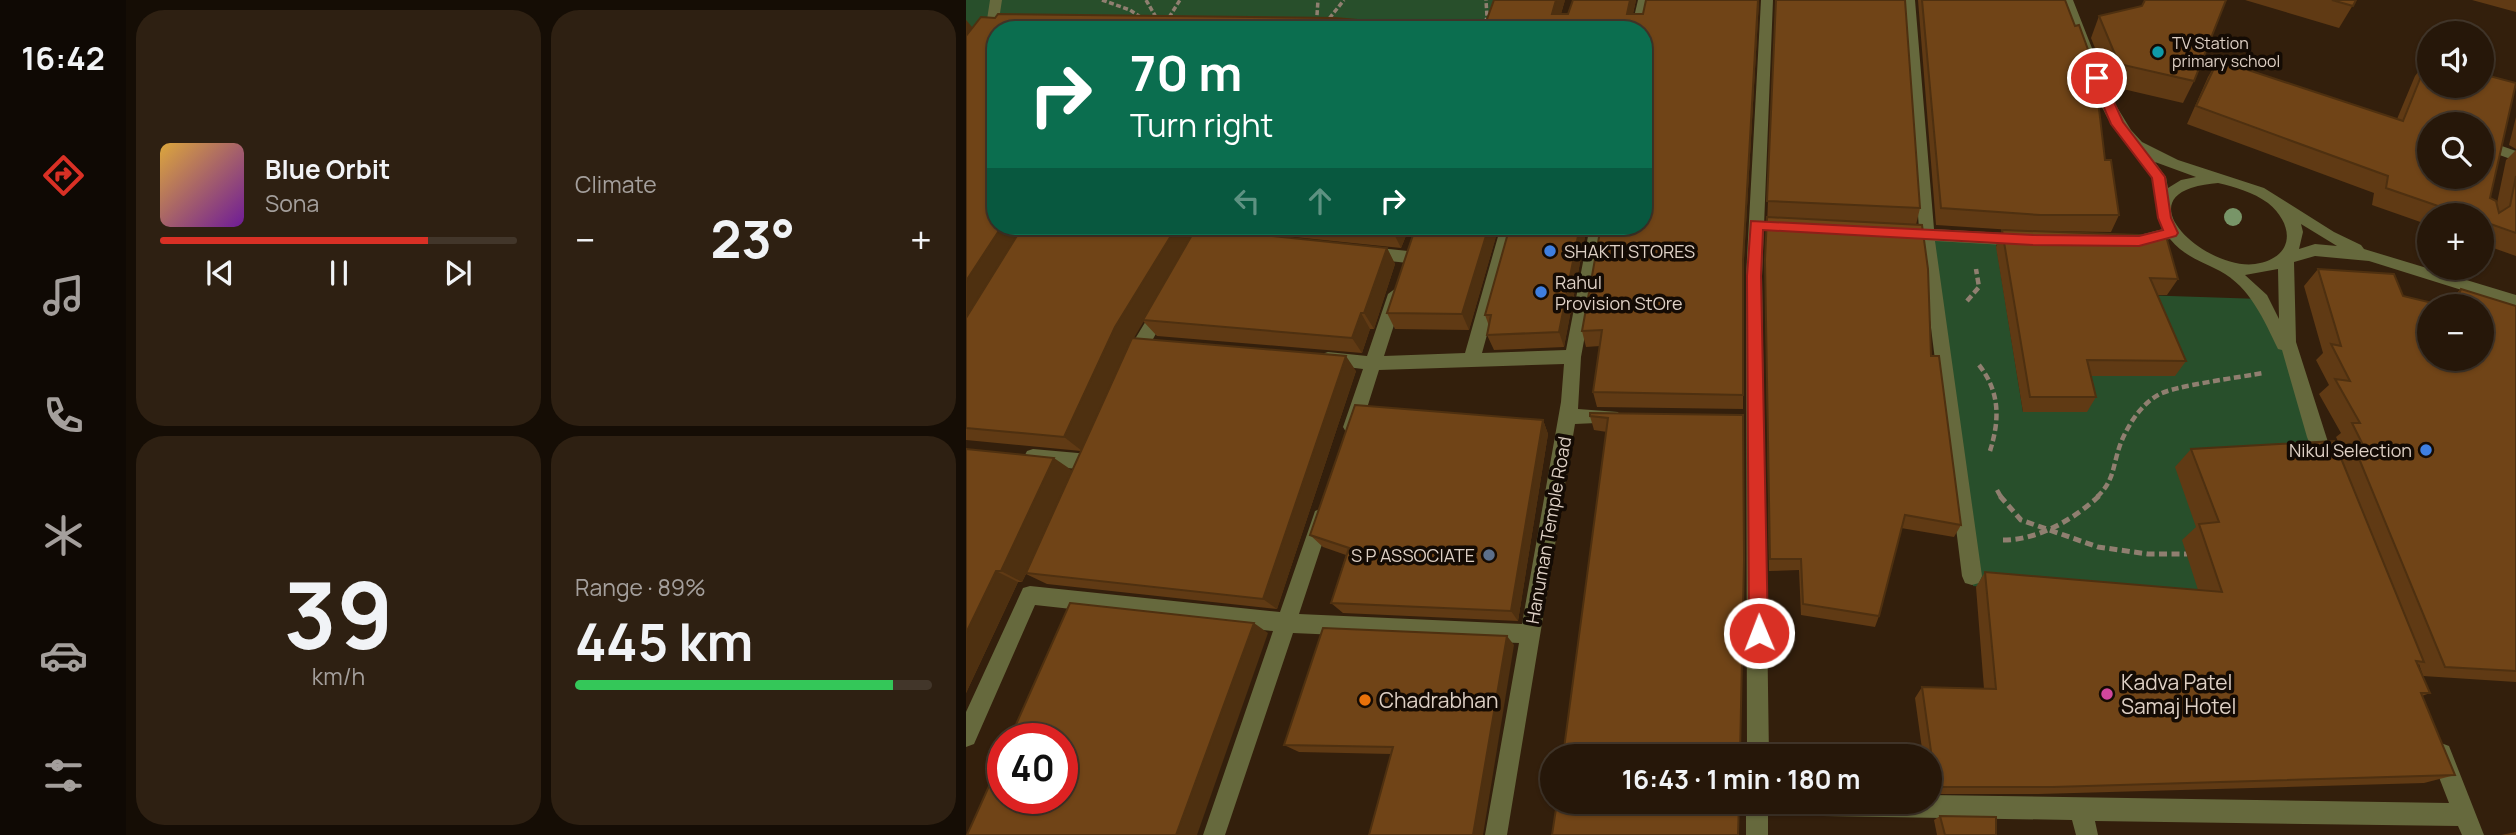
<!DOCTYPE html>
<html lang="en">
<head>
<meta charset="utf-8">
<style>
	:root { --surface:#261709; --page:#2e2012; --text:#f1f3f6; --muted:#a49f9c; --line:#42362a; --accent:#d93025 }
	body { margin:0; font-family:Manrope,sans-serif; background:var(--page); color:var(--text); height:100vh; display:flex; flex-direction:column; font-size:26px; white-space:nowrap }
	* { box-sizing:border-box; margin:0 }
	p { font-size:23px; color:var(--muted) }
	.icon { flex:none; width:38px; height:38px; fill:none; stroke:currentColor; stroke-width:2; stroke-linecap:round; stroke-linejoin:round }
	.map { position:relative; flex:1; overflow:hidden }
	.panel { display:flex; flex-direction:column; gap:10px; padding:10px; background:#150d05; width:840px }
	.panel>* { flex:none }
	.banner { position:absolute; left:21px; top:21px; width:665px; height:214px; border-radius:28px; box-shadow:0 2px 5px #0004,0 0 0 2px var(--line); background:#0b6e4f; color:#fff; overflow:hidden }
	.buttons { position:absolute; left:1451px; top:21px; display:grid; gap:14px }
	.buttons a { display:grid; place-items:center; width:77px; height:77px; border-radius:50%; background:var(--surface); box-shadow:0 2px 5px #0004,0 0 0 2px var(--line); font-size:35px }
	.speed { position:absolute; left:21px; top:723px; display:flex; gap:14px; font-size:35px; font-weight:700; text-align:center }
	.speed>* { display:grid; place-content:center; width:91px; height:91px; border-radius:50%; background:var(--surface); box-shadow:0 2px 5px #0004,0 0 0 2px var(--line); line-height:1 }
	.speed .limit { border:10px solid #d22; background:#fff; color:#111 }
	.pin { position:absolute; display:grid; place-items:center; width:60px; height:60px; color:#fff; margin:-30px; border:4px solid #fff; border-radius:50%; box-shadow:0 2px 7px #0007 }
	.me { position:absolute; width:77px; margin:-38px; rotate:359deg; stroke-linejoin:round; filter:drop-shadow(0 0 5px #0008) }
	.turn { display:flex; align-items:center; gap:24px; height:147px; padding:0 28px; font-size:32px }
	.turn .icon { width:91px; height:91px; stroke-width:2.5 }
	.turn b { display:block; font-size:49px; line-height:60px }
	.lanes { display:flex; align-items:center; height:66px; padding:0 28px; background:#0003; justify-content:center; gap:35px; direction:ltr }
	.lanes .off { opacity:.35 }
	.big { font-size:52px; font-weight:700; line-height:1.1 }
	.panel .widget { flex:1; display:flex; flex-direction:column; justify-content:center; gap:10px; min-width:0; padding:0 24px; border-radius:28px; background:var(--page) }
	.panel .dial { align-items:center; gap:0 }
	.dial b { font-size:91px; line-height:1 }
	.song { display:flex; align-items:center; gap:21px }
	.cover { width:84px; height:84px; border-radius:10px; background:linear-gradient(135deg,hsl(40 70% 55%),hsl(280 70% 35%)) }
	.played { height:7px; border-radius:4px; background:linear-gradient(90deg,var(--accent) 75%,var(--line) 75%) }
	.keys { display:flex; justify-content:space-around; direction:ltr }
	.heat { display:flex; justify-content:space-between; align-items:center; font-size:38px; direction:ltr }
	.charge { height:10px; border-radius:5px; background:linear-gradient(90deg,#34c759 89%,var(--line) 0) }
	.panel .tiles { flex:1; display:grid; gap:10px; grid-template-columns:repeat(2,1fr) }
	.trip { position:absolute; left:574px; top:744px; width:402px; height:70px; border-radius:35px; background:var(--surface); box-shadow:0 2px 5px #0004,0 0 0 2px var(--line); font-weight:700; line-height:70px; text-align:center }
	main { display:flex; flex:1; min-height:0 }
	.tab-bar { display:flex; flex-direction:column; width:126px; justify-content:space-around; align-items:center; background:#0f0904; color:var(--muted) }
	.tab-bar .icon { width:49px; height:49px }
	.tab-bar .current { color:var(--accent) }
	.tab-bar b { font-size:32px; color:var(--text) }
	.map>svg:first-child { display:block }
	.green { fill:#284f2b }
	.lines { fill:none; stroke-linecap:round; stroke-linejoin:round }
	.path-far2 { stroke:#907f70; stroke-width:3.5; stroke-dasharray:5 2.5; stroke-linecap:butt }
	.path-far1 { stroke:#907f70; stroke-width:4.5; stroke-dasharray:7 3.5; stroke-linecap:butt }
	.path { stroke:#907f70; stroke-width:5; stroke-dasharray:8 4.5; stroke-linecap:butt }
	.minor { fill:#66693d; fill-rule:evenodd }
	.tree { fill:#789568 }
	.wall { fill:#603a14; fill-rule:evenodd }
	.shaded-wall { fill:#4e3010 }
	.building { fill:#704417; stroke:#4e3010; stroke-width:2; fill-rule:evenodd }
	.route { fill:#d93025; stroke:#8d1f18; stroke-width:2 }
	.culture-dot { fill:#0f9aa8; stroke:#140b04; stroke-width:2.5 }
	.shop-dot { fill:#3f7fe0; stroke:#140b04; stroke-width:2.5 }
	.service-dot { fill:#5c6f8a; stroke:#140b04; stroke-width:2.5 }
	.hotel-dot { fill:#d1479c; stroke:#140b04; stroke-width:2.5 }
	.food-dot { fill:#e8710a; stroke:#140b04; stroke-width:2.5 }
	.labels { text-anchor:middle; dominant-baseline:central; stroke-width:7; stroke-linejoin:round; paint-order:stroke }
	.far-poi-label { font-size:16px; fill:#ded0c5; stroke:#140b04; text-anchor:start }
	.poi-label { font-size:18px; fill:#ded0c5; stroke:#140b04; text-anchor:start }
	.street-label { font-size:18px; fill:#ded0c5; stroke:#140b04 }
	.near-poi-label { font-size:21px; fill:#ded0c5; stroke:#140b04; text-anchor:start }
</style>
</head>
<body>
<main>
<nav class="tab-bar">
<b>16:42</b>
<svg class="icon current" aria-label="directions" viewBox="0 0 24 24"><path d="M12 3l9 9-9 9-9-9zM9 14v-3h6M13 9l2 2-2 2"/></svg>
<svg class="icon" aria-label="music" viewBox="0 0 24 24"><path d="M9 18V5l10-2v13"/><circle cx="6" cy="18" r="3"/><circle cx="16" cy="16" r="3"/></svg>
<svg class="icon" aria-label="phone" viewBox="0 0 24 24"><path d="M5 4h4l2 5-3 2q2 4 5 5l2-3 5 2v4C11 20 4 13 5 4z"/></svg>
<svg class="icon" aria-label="climate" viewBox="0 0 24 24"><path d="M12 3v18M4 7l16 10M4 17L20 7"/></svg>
<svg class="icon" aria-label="car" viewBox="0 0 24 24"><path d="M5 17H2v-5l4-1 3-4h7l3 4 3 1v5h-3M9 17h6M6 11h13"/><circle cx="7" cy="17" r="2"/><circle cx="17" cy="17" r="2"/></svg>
<svg class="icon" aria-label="filters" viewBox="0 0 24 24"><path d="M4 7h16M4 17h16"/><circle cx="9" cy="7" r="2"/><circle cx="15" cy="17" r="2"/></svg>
</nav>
<section class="panel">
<div class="tiles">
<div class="widget">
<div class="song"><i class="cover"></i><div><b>Blue Orbit</b><p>Sona</p></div></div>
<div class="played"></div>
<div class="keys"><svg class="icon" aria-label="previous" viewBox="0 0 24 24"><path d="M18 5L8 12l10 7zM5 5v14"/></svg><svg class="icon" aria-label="pause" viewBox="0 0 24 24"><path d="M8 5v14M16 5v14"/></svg><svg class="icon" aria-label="next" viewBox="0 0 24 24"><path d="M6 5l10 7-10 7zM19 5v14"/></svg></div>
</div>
<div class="widget"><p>Climate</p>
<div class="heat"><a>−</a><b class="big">23°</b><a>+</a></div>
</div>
<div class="widget dial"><b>39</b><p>km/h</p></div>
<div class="widget"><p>Range · 89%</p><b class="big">445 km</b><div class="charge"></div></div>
</div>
</section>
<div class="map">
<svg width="1550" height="835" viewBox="0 0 1550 835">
	<rect width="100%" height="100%" fill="#331f0c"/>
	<g class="green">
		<path d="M0 0H538L528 30H30L0 33Z"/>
		<path d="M961 234 1029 238 1057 412 1113 376 1174 295 1295 299 1312 330 1350 437 1235 538 1237 606 1007 586Z"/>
	</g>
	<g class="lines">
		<g class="path-far2">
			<path d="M136 0 164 10 176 18"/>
			<path d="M180 0 191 19"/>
			<path d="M195 30 214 0"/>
			<path d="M350 30 352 0"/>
			<path d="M354 30 378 0"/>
			<path d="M517 30 521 17 520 0"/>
		</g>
		<g class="path-far1">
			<path d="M1001 301 1013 287 1010 269"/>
			<path d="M1013 365C1034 392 1034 419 1024 451"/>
			<path d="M1031 490 1035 497"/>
			<path d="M1131 497C1150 479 1146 464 1156 440 1164 422 1175 405 1192 395 1206 386 1276 377 1297 373"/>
		</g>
		<g class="path">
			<path d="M1034 496 1055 520 1132 547 1182 554H1221"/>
			<path d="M1037 540C1072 540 1107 520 1133 496"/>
		</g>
		<g class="minor">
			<path d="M24 0H36L32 26 5 63 0 64V51L20 26Z"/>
			<path d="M672 0H684L677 30H665Z"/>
			<path d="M795 0H807L796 276 803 756H781L780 276Z"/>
			<path d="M937 0H949L968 229 1056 234 1064 240 1056 246 969 241 1016 576 1013 583 1006 585 999 583 996 576 954 240 946 238 943 234 946 230 953 229Z"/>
			<path d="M1095 0H1107L1146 99 1165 130 1176 142 1212 160 1298 188 1368 232 1395 245 1398 249 1550 295V307L1403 261 1349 256 1328 262 1330 342 1369 464 1366 470 1360 472 1354 470 1341 437 1316 350 1312 349C1298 320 1284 287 1254 271 1234 261 1218 256 1204 239L1171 247 1163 241 1166 237 1197 229C1191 213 1193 193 1185 177 1174 154 1154 140 1141 117 1121 80 1109 39 1095 0ZM1189 162 1230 177 1215 180 1202 188 1200 177ZM1252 183C1269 187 1287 192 1302 203 1329 225 1329 258 1289 264 1244 270 1169 207 1225 188 1234 185 1243 184 1252 183ZM1335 224 1371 246 1349 244 1333 249 1337 232ZM1312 269 1313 319 1301 295 1279 275Z"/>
			<path d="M1533 145 1550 151V161L1528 153 1526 150Z"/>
			<path d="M535 226H551L516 353 600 350 624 226H639L615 357 612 409 652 412 655 417 652 422 609 424 541 835H519L553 643 327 633 259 835H237L307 631 69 605 8 744 0 747V712L57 588 64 586 314 612 347 517 349 511 356 508 363 511 365 517 333 614 556 624 595 402 598 364 413 370 395 427 392 432 386 435 380 432 377 427 397 369 356 364 354 359 356 354 362 352 401 356 422 294 430 288 438 294 418 356 499 353Z"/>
			<path d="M404 247 442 251 450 257 442 263 404 259 396 253Z"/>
			<path d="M195 304 203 310 187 339 197 341 199 346 197 351 191 353 169 349 167 344 169 339 189 306Z"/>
			<path d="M67 449 123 454 129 456 132 462 129 468 123 470 67 465 61 463 58 457 61 451Z"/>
			<path d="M1475 743 1483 746 1518 835H1496L1492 826 1129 821 1132 835H1110L1106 820 802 815V835H780V802H964V795L1483 803 1464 754 1467 746Z"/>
		</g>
	</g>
	<circle class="tree" cx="1267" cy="217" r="9"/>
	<g class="wall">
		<path d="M599 0 595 14H602L607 0H670L667 14H677L680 0H793L777 275V409L631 407 627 392 634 346 620 347 616 331 677 226 517 30Z"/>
		<path d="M810 0 954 208 950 225 965 356 995 525 988 537 935 528 913 616 909 627 835 615 833 570 803 571 799 276Z"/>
		<path d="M952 0H1099L1153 215 1145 232 1074 231 1212 279 1201 295H1191L1220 361 1209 376H1125L1130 397 1121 412H1057L1030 247 1036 230 1062 231 970 225Z"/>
		<path d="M1279 0H1390L1373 28Z"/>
		<path d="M1506 0H1550V12Z"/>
		<path d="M1133 16 1228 81 1217 103 1144 86 1125 38Z"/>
		<path d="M0 20 6 28 30 30V226H234L232 228 421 248 429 264 408 329H404L396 353 191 336 177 321 167 338 390 371 311 609 81 584 60 574 56 582H52L0 693V449L106 471 115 451 0 440Z"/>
		<path d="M1462 59 1524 198 1531 203 1540 160 1550 150V256L1516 244V215H1463V225L1406 205 1408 193 1221 124 1242 77 1252 60 1431 119 1449 76Z"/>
		<path d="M1550 117V149L1543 145Z"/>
		<path d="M248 226H444L435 248 250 229Z"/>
		<path d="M450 226H533L503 330 429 329 421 313Z"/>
		<path d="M621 226 598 347 528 350 521 335 523 326 519 315Z"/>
		<path d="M1352 269 1437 296 1477 306 1495 289 1550 306V682L1457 676 1453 664 1452 665 1464 693 1456 696 1489 775 1458 783 1073 794H964V756H957L949 698 956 687 1018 689 1010 587 1019 572 1232 590 1216 540 1230 527 1209 467 1225 449 1374 455 1377 452 1370 437 1375 433 1353 394 1363 385 1350 360 1357 353 1338 286ZM1463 306H1516L1463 359Z"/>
		<path d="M777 415 641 432 628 430 624 416Z"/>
		<path d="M577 420 582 434 552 621 377 613 365 603 380 555 357 547 344 535Z"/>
		<path d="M548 645 425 754 333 752 318 745Z"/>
		<path d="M974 816 1030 835H971L968 820Z"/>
		<path d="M1550 832V835H1535Z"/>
	</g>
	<g class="shaded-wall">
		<path d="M590 0H599L590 30 586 14Z"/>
		<path d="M664 0H670L663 30 661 14Z"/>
		<path d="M792 0H793L777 276V260Z"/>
		<path d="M0 20 11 33 0 48Z"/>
		<path d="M36 226H63L0 326V281Z"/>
		<path d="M211 226H234L165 343 116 451 98 437 149 327Z"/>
		<path d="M430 226H444L435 248 427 232Z"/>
		<path d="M523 226H533L503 330 496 314Z"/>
		<path d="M614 226H621L598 347 593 332Z"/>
		<path d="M421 248 429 264 408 329 398 313Z"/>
		<path d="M395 313 404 329 396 353 386 338Z"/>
		<path d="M380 356 390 371 311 609 297 599Z"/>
		<path d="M577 420 582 434 552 621 545 611Z"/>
		<path d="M88 458 107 471 56 582 35 571Z"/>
		<path d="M30 571 52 582 0 693V633Z"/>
		<path d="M288 623 302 633 231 835H210Z"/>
		<path d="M541 636 548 645 517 835H507Z"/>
	</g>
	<g class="building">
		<path d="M528 0H590L586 14H602L607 0H664L661 14H677L680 0H792L777 260V395L627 392 636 330 616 331 635 226H677V30H517Z"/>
		<path d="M810 0H939L954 208 801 201Z"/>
		<path d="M956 0H1099L1109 26 1113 25 1128 66 1139 160H1145L1153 215H1074L975 208Z"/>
		<path d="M1179 0H1260L1228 81 1153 64 1133 16 1176 6Z"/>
		<path d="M1366 0H1390L1387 6Z"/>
		<path d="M32 14 369 18 504 30H30V226H36L0 281V36L15 17 29 18Z"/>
		<path d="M1462 59 1463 86H1516V74L1550 83 1524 198 1530 201 1533 213 1544 206 1550 176V233L1516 221V215H1498L1420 188 1422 176 1230 106 1252 60 1437 121ZM1463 124H1516V177H1463Z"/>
		<path d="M801 217 956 225 962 269 965 356H973L995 525 939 515 913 616 837 604 835 559H804L799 260Z"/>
		<path d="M57 226H211L149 327 98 437 0 428V318Z"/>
		<path d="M371 226H430L427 232Z"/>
		<path d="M450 226H523L496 314 421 313Z"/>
		<path d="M544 226H614L593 332 521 335 525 315H519Z"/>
		<path d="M230 228 421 248 398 313H395L386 338 177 320Z"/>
		<path d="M1036 230 1200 236 1212 279 1184 278 1220 361 1121 360 1130 397H1064Z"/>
		<path d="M1352 269 1428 274 1437 296 1479 306H1463V359H1516V306H1489L1495 289 1550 306V671L1479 667 1387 444 1396 443 1386 423H1394L1369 379 1384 381 1365 344 1375 346Z"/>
		<path d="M166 338 380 356 297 599 60 573Z"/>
		<path d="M389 405 577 420 545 611 365 603 383 548 344 535Z"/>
		<path d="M624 413 777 415 778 560 774 756H597L642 418 624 416Z"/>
		<path d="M1368 441 1458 662 1450 661 1464 693H1455L1489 775 1087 787H970L956 687 1030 689 1019 572 1256 592 1233 524 1253 522 1225 449Z"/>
		<path d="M0 449 88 458 35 571H30L0 633Z"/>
		<path d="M104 603 288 623 210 835H1L37 755V798H96V738H44Z"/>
		<path d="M357 628 541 636 507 835H403L427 747 318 745Z"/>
		<path d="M591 802H773L772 835H586Z"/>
		<path d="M974 816 1030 817V835H979Z"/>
	</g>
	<path class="route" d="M1131 75 1137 78 1157 122 1199 177 1205 218 1212 233 1210 236 1173 246 1067 245 797 230 795 276 802 633 799 640 793 642 786 640 783 633 781 276 785 221 1067 235 1173 236 1197 230 1192 218 1186 178 1145 124 1125 78Z"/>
	<circle class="culture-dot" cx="1192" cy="52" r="7"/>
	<g class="shop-dot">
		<circle cx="584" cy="251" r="7"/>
		<circle cx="575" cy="292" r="7"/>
		<circle cx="1460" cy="450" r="7"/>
	</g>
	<circle class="service-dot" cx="523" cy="555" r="7"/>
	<circle class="hotel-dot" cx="1141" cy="694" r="7"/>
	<circle class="food-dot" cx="399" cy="700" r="7"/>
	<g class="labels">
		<g class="far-poi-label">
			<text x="1206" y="43">TV Station<tspan x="1206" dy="18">primary school</tspan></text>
		</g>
		<g class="poi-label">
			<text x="598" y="251">SHAKTI STORES</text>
			<text x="589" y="282">Rahul<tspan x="589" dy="21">Provision StOre</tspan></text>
			<text x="1446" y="450" text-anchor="end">Nikul Selection</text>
			<text x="509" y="555" text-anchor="end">S P ASSOCIATE</text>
		</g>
		<g class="street-label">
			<text transform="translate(582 530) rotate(-80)">Hanuman Temple Road</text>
		</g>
		<g class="near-poi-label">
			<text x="1155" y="682">Kadva Patel<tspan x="1155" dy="24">Samaj Hotel</tspan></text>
			<text x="413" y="700">Chadrabhan</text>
		</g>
	</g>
</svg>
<div class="buttons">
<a><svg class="icon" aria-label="sound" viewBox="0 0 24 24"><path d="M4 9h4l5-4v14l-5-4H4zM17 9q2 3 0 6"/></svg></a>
<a><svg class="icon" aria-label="search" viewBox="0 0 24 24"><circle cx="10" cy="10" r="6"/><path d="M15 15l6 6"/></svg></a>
<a>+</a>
<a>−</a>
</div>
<div class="speed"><div class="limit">40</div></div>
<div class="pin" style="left:1131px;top:78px;background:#d93025"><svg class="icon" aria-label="arrive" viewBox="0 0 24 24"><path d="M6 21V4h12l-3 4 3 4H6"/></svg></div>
<svg class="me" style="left:793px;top:633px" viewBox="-20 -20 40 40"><circle r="17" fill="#d93025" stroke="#fff" stroke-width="3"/><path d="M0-11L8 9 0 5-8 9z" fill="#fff"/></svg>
<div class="trip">16:43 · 1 min · 180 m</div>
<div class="banner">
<div class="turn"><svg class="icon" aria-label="right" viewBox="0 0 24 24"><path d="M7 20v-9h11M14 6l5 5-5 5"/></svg><div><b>70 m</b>Turn right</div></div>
<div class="lanes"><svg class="icon off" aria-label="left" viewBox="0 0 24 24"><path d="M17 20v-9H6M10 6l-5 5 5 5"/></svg><svg class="icon off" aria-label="ahead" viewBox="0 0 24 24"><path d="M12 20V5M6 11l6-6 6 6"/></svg><svg class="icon" aria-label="right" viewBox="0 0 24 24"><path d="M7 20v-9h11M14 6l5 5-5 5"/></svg></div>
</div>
</div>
</main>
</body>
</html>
